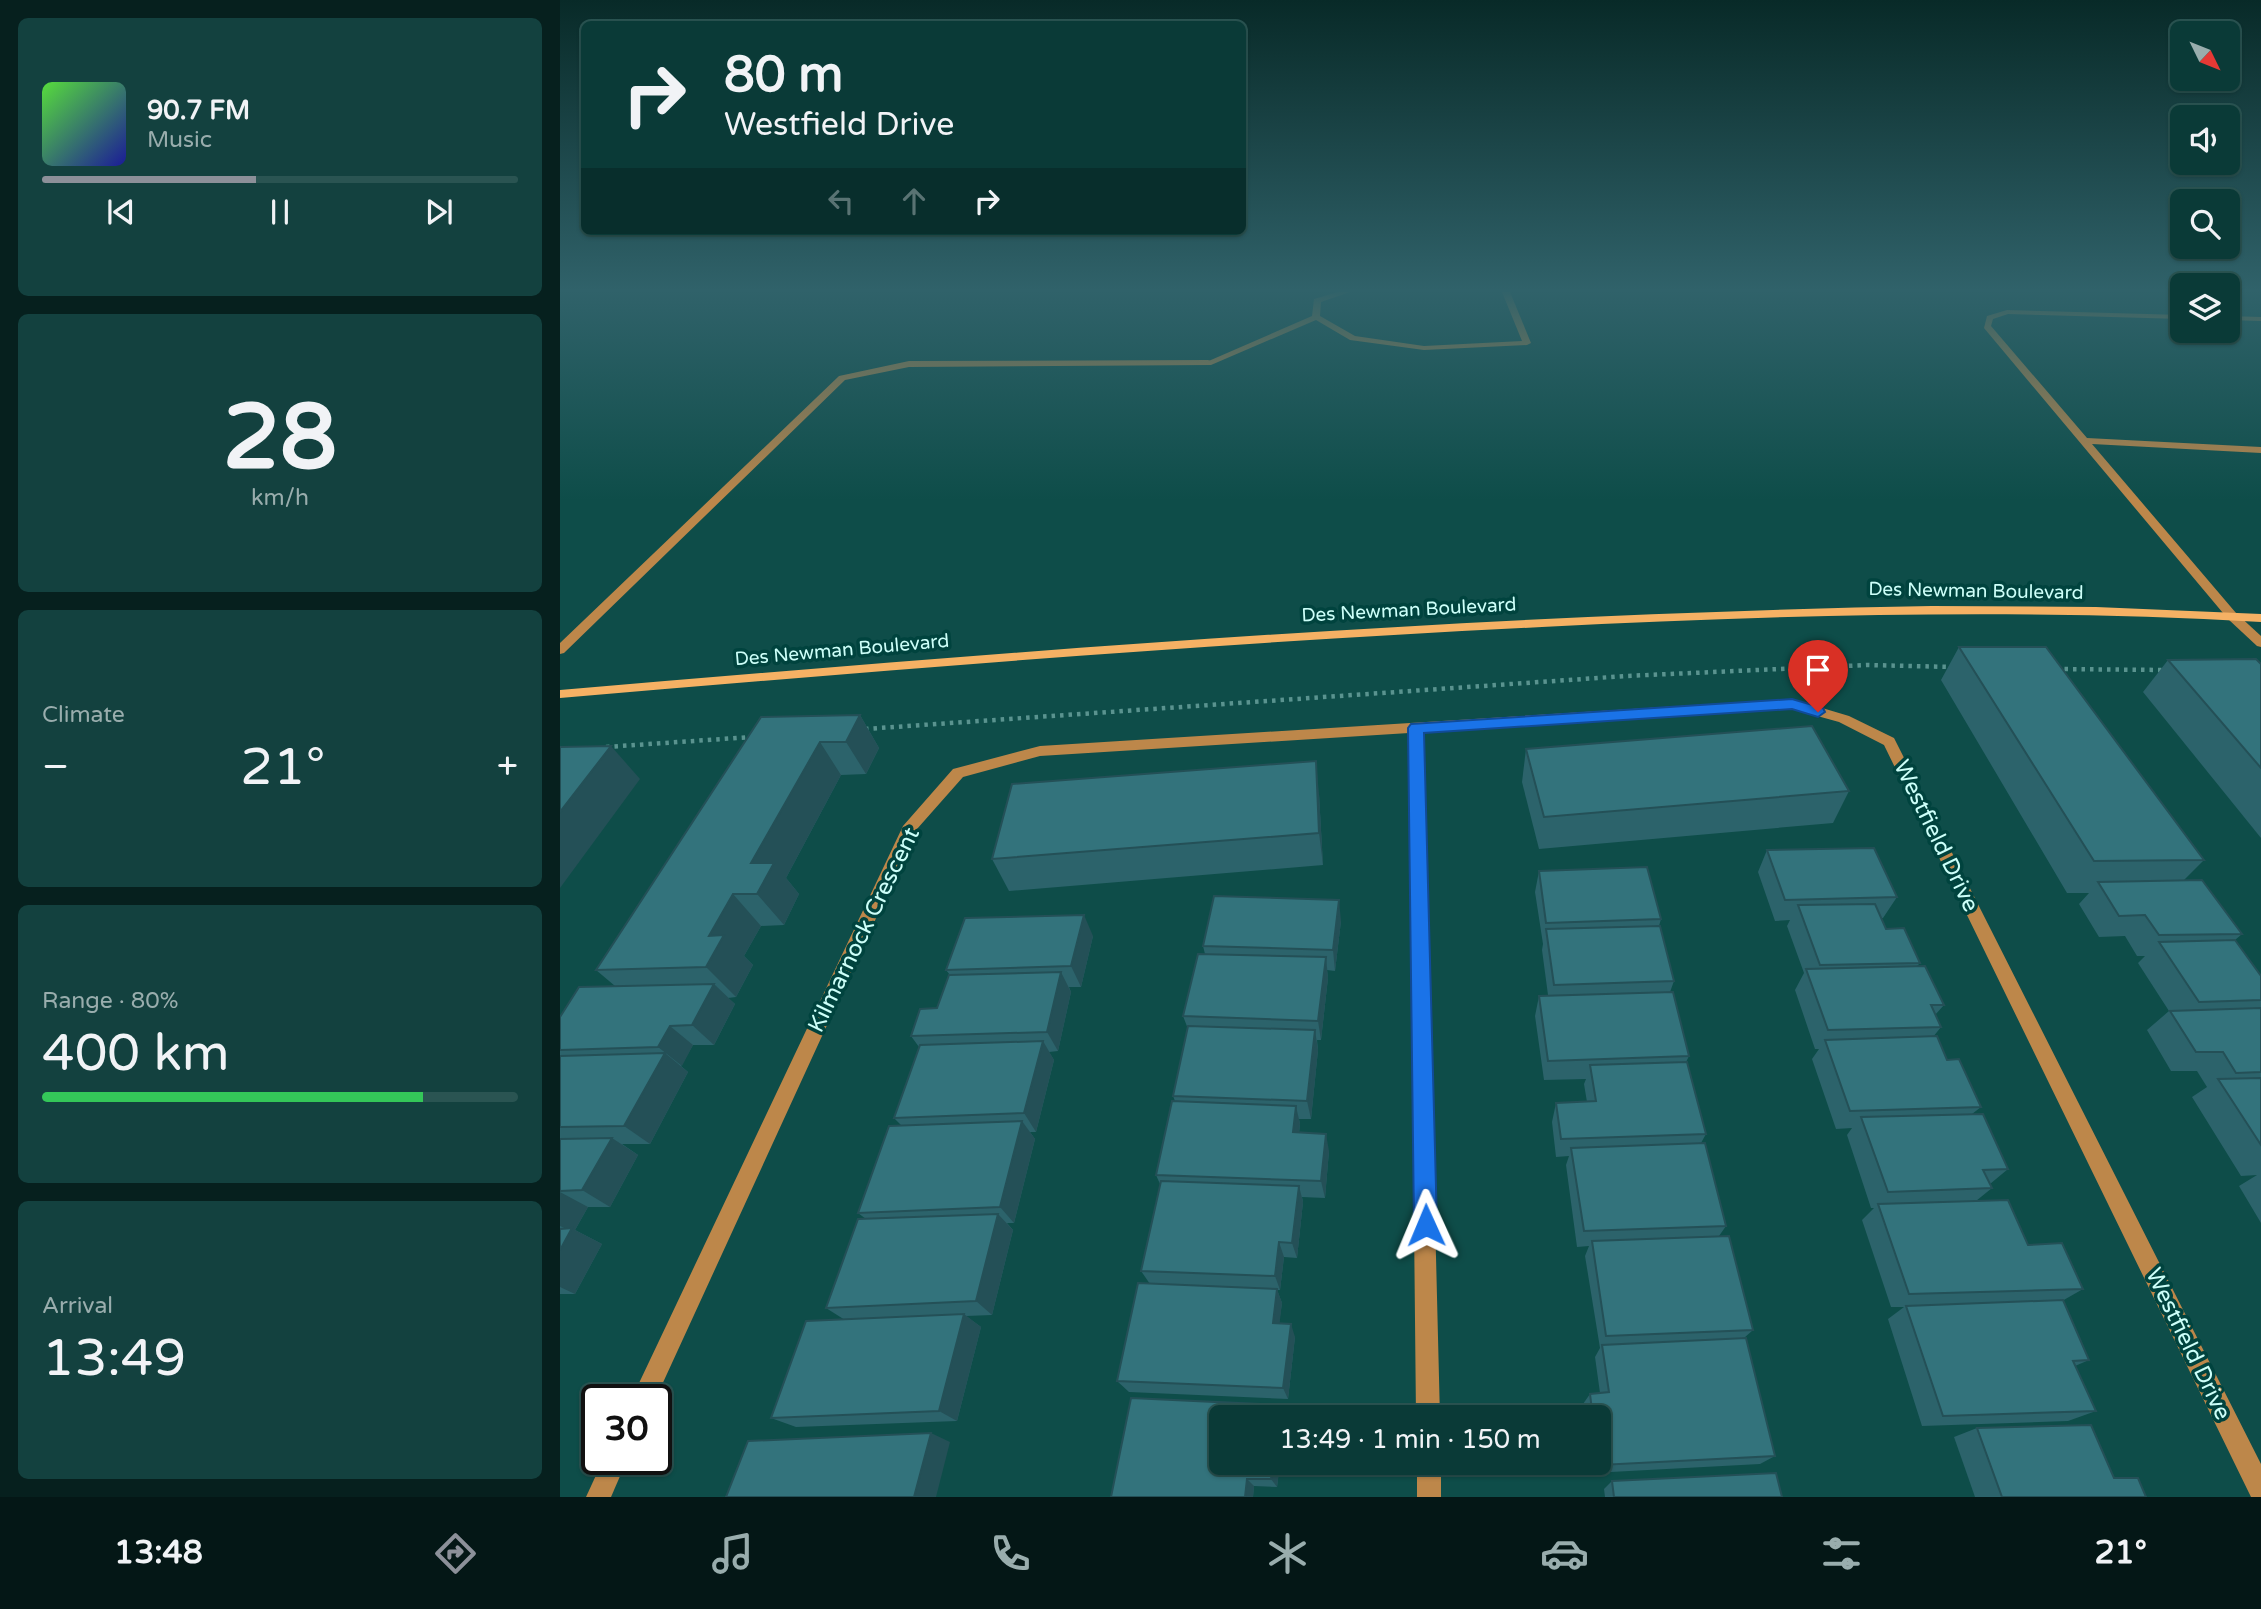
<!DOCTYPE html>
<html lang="en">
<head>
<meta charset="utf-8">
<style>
	:root { --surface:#0a3a37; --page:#13413f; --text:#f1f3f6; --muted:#99adad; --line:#2a5452; --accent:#8c9099 }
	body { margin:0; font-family:"Varela Round",sans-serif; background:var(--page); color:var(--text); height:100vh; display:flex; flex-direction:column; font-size:26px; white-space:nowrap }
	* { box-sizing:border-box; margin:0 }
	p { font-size:23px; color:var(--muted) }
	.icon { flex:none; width:38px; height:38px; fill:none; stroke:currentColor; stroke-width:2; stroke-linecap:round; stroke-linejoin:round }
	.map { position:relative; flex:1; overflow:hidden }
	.drawer { display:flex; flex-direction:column; gap:18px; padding:18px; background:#06201e; width:560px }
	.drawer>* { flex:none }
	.guide { position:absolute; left:21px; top:21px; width:665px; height:214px; border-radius:10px; box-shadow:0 2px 5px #0004,0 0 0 2px var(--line); background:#0a3a37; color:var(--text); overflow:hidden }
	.needle { width:46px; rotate:133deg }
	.buttons { position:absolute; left:1610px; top:21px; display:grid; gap:14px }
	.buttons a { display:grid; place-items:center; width:70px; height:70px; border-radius:10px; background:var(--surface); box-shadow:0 2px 5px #0004,0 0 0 2px var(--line); font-size:35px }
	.speed { position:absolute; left:21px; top:1384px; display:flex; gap:14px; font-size:35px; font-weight:700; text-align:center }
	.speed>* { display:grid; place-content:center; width:91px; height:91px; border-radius:50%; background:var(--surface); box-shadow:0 2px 5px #0004,0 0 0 2px var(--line); line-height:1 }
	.speed .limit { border:4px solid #111; border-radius:10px; background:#fff; color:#111 }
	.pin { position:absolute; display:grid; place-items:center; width:60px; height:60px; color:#fff; margin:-72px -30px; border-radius:50% 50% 50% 0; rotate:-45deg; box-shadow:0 0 7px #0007 }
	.pin .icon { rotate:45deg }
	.me { position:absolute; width:77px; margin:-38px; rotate:359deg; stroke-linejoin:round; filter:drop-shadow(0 0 5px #0008) }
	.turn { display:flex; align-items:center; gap:24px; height:147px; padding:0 28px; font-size:32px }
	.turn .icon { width:91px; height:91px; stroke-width:2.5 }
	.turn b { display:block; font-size:49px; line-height:60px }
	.lanes { display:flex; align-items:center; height:66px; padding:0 28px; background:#0003; justify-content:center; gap:35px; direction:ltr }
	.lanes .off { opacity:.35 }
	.big { font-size:52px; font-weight:600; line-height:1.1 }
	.drawer .widget { flex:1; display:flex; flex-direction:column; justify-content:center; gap:10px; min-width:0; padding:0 24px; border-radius:10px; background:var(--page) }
	.drawer .dial { align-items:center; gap:0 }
	.dial b { font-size:91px; line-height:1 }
	.song { display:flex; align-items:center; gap:21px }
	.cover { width:84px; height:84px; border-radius:10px; background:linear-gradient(135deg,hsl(110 70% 55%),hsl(240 70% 35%)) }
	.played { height:7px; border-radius:4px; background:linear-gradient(90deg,var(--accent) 45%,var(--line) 45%) }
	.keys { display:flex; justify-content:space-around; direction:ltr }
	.heat { display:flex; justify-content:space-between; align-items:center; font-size:38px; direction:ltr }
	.charge { height:10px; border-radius:5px; background:linear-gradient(90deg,#34c759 80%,var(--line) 0) }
	.trip { position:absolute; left:649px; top:1405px; width:402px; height:70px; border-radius:10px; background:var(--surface); box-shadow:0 2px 5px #0004,0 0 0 2px var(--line); font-weight:600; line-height:70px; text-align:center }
	.tabs { display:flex; height:112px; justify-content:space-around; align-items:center; background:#041716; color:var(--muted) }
	.tabs .icon { width:49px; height:49px }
	.tabs .current { color:var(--accent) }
	.tabs b { font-size:32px; color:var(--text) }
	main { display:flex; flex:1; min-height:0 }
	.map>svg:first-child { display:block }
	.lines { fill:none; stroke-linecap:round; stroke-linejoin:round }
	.path { stroke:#5a938f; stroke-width:4.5; stroke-dasharray:3.5 5; stroke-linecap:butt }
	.lane { fill:#bd874a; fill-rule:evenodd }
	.street { fill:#bd874a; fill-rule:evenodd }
	.secondary { fill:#f5b164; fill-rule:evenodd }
	.wall { fill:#2c636b }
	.shaded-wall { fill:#245057 }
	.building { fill:#33737c; stroke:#245057; stroke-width:2 }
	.route { fill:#1a73e8; stroke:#114b97; stroke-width:2 }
	.labels { text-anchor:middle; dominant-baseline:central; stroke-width:7; stroke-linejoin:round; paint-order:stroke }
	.street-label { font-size:19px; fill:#cdfff9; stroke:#00433e }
	.near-street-label { font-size:23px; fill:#cdfff9; stroke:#00433e }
</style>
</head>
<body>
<main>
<section class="drawer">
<div class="widget">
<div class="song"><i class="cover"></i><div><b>90.7 FM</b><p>Music</p></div></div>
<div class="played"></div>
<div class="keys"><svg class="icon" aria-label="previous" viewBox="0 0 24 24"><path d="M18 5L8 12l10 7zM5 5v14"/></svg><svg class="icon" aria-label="pause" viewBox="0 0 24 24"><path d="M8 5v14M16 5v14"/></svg><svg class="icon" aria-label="next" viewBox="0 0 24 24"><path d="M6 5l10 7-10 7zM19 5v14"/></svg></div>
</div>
<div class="widget dial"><b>28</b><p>km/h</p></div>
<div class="widget"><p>Climate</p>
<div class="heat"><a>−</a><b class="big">21°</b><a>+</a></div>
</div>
<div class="widget"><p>Range · 80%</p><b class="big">400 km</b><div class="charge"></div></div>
<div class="widget"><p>Arrival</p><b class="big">13:49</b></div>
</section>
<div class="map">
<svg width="1701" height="1497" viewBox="0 0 1701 1497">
	<rect width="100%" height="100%" fill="#0e4d49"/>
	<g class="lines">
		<g class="path">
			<path d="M1496 669 1603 670"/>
			<path d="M305 729 1066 676 1307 665 1393 667"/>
			<path d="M46 747 191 737"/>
		</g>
		<g class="lane">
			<path d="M778 292H790L761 302 760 316 795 336 864 346 962 341 942 292H950L971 343 967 345 864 350 790 340 756 320 651 365 644 363 752 316 754 299Z"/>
			<path d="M1447 310 1622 315V319L1448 314 1433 319 1431 326 1527 438 1701 447V453L1532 444 1676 613 1678 616 1676 619H1668L1424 328 1427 316Z"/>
			<path d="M1668 316 1701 317V321L1668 320Z"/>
		</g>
		<g class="street">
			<path d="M648 360 651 361V365L349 367 285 380 4 653 0 654V643L279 376 349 361Z"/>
			<path d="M1672 612 1676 613 1701 636V647L1697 646 1668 619 1666 616 1668 613Z"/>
			<path d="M1232 699 1289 716 1334 738 1701 1464V1497H1691L1324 745 1279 722 1232 709 863 732 880 1418H856L849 733 480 756 403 777 357 829 95 1400H71L343 826 393 769 480 746Z"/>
			<path d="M43 1460H67L51 1497H26Z"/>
			<rect x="857" y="1463" width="24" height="34"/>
		</g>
		<path class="secondary" d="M1372 606 1536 607 1701 614V622C1461 608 1222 615 982 627 654 643 327 670 0 698V690C456 651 913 614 1372 606Z"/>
	</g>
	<g class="wall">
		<path d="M1399 647 1644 860 1624 880 1682 934 1675 940 1701 976V1223L1679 1186 1697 1175 1681 1176 1632 1097 1647 1087 1637 1071H1611L1587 1030 1609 1011 1578 963 1585 956H1577L1565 936 1539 937 1519 904 1529 893H1507L1381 680Z"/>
		<path d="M1608 660 1701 664V838L1583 692Z"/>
		<path d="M300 715 319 748 306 774 281 775 226 878 239 894 224 925 201 926 184 956 193 965 176 997 168 998 175 1004 154 1045H133L121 1066 128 1072 90 1144H62L78 1155 50 1207H28L15 1230 42 1244 15 1294H0V1017L55 986 36 970 201 717Z"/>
		<path d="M966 749 1289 791 1273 823 979 849 962 782Z"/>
		<path d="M759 794 763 865 449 891 432 859Z"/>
		<path d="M1207 850 1337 897 1323 918H1321L1326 929 1360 963 1357 966 1384 1005 1375 1015 1381 1027 1373 1037 1387 1060 1421 1107 1412 1114 1448 1169 1430 1184 1432 1188 1416 1201 1468 1245 1523 1289 1502 1301 1529 1360 1515 1366 1536 1411 1508 1421 1362 1426 1328 1319 1344 1307H1331L1302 1220 1314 1208H1311L1287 1135 1292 1128 1276 1129 1252 1059 1259 1049H1255L1235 990 1244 973 1227 926 1230 920 1215 921 1198 872Z"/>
		<path d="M979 871 1101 919 1099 926 1114 981 1110 992 1129 1056 1126 1062 1146 1134 1141 1143 1166 1226 1159 1236 1193 1330 1184 1338 1215 1456 1200 1464 1032 1473 1031 1463H1040V1418H1025L1023 1404 1030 1394 1040 1393 1035 1357 1040 1348 1025 1256 1029 1246 1017 1247 1006 1165 1009 1156 996 1157 992 1122 996 1103 1027 1102 1024 1084 1026 1079 984 1080 975 1016 979 996 988 995 982 950 983 944 975 892Z"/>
		<path d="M781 921 775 971 767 970 768 978 761 1040H757L758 1050 751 1119H739L740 1124 739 1133 769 1151 765 1198 742 1197 743 1202 737 1258 724 1257 720 1290H717L722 1303 719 1323 735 1337 728 1399 569 1392 557 1381 590 1284 581 1271 600 1184 596 1175 615 1101 613 1096 628 1029 623 1016 645 954 643 946Z"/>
		<path d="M533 936 521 987H509L511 992 498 1051 489 1052 494 1060 476 1132H470L475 1139 454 1223H447L453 1230 432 1315 406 1316 421 1327 397 1421 236 1427 211 1418 285 1320 266 1308 306 1219 298 1213 341 1125 334 1118 359 1047 351 1036 377 1008 390 975 386 970Z"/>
		<path d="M571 1398 720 1405 725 1416V1418H662V1463H720L717 1487 694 1486 693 1497H551Z"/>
		<path d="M1417 1428 1554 1478 1586 1497H1415L1394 1437Z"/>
		<path d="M1052 1481 1222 1497H1045L1044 1489Z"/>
	</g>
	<g class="shaded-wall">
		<path d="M300 715 319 748 306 774 286 742Z"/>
		<path d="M260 742 281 775 226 878 239 894 224 925 197 894 191 863Z"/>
		<path d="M51 746 80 779 0 888V812Z"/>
		<path d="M756 761 759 794 763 865 759 833Z"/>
		<path d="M173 894 201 926 184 956 193 965 176 997 146 967 149 936Z"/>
		<path d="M779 900 781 921 775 971 773 950Z"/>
		<path d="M524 915 533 936 521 987 511 966Z"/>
		<path d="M766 957 768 978 761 1040 758 1021Z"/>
		<path d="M501 972 511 992 498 1051 487 1032Z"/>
		<path d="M154 984 175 1004 154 1045 132 1025Z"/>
		<path d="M110 1026 133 1045 122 1066 98 1047Z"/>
		<path d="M755 1030 758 1050 751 1119 747 1101Z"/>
		<path d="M483 1041 494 1060 476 1132 464 1113Z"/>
		<path d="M105 1053 128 1072 90 1144 64 1126Z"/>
		<path d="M736 1106 740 1124 737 1150 733 1132Z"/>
		<path d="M462 1121 475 1139 454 1223 440 1207Z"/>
		<path d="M766 1134 769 1151 765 1198 761 1181Z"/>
		<path d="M52 1138 78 1155 50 1207 22 1190Z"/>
		<path d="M739 1186 743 1202 737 1258 732 1243Z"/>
		<path d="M0 1192 28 1207 15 1230 42 1244 15 1294 0 1287V1250L11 1231 0 1226Z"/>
		<path d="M438 1214 453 1230 432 1315 416 1301Z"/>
		<path d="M719 1242 724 1257 720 1290 715 1276Z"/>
		<path d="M717 1289 722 1303 718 1336 713 1323Z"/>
		<path d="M404 1314 421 1327 397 1421 379 1411Z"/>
		<path d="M731 1324 735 1337 728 1399 723 1388Z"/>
		<path d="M720 1405 725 1416V1418H719Z"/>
		<path d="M371 1433 390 1442 376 1497H354Z"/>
		<path d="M713 1463H720L717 1487 711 1479Z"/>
		<path d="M687 1479 694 1486 693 1497H685Z"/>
	</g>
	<g class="building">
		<path d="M1399 647H1486L1644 860 1534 861Z"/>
		<path d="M1696 659 1701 664V768L1608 660Z"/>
		<path d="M300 715 286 742H260L191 863H214L197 894H173L149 936 164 935 146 967 36 970 201 717Z"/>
		<path d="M1252 726 1289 791 984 817 966 749Z"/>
		<path d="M51 746 0 812V747Z"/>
		<path d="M756 761 759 833 432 859 452 784Z"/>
		<path d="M1314 848 1337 897 1225 900 1207 850Z"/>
		<path d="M1087 867 1101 919 986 923 979 871Z"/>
		<path d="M1642 880 1682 934 1599 935 1585 915 1559 916 1538 882Z"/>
		<path d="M654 896 779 900 773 950 643 946Z"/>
		<path d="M1315 904 1326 929 1344 928 1360 963 1260 965 1238 905Z"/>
		<path d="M524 915 511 966 386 970 405 918Z"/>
		<path d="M1100 926 1114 981 994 985 986 929Z"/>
		<path d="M1675 940 1701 976V1000L1639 1002 1599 942Z"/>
		<path d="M638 954 766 957 758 1021 623 1016Z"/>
		<path d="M1365 966 1384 1005H1371L1381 1027 1268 1030 1246 969Z"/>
		<path d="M501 972 487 1032 351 1036 360 1009 377 1008 389 975Z"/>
		<path d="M154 984 132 1025 110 1026 98 1047 0 1050V1017L19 987Z"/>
		<path d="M1113 992 1129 1056 988 1061 979 996Z"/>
		<path d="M1701 1008V1072L1676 1073 1663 1052H1636L1610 1011Z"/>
		<path d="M628 1026 755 1030 747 1101 613 1096Z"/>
		<path d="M1377 1036 1387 1060 1399 1059 1421 1107 1290 1111 1265 1040Z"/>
		<path d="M483 1041 464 1113 334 1118 360 1045Z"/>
		<path d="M105 1053 64 1126 0 1127V1056Z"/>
		<path d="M1127 1062 1146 1134 1001 1139 996 1103 1036 1101 1030 1065Z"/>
		<path d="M1701 1078V1145L1658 1079Z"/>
		<path d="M612 1101 736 1106 733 1132 766 1134 761 1181 596 1175Z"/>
		<path d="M1423 1114 1448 1169 1423 1170 1432 1188 1328 1192 1301 1117Z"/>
		<path d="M462 1121 440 1207 298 1213 329 1126Z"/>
		<path d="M52 1138 22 1190 0 1191V1139Z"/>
		<path d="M1145 1143 1166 1226 1024 1231 1011 1148Z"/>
		<path d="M601 1181 739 1186 732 1243 719 1242 715 1276 581 1271Z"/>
		<path d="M1448 1200 1468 1245 1502 1243 1523 1289 1349 1294 1318 1204Z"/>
		<path d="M438 1214 416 1301 266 1308 298 1219Z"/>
		<path d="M12 1228 0 1250V1229Z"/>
		<path d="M1169 1236 1193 1330 1046 1336 1032 1241Z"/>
		<path d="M578 1283 717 1289 713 1323 731 1324 723 1388 557 1381Z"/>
		<path d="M1503 1300 1529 1360 1513 1361 1536 1411 1383 1416 1346 1306Z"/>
		<path d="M404 1314 379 1411 211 1418 246 1321Z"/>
		<path d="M1186 1338 1215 1456 1040 1465V1418H1033L1030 1394 1049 1392 1042 1345Z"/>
		<path d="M571 1398 720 1405 719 1418H662V1463H713L711 1479H687L685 1497H551Z"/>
		<path d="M1531 1425 1554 1478H1578L1586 1497H1442L1417 1428Z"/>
		<path d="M371 1433 354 1497H166L188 1441Z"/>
		<path d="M1216 1473 1222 1497H1054L1052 1481Z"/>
	</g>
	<linearGradient id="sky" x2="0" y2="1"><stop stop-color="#082a28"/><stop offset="0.58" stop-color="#30626a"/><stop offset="1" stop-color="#30626a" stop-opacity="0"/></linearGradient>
	<rect width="1701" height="501" fill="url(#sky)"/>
	<path class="route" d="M1232 699 1263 708 1265 712 1258 717 1232 709 864 733 877 1225 874 1234 866 1237 857 1234 854 1225 848 728 851 724Z"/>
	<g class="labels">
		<g class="street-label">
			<text transform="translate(1416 591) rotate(1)">Des Newman Boulevard</text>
			<text transform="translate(849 610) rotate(-3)">Des Newman Boulevard</text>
			<text transform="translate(282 650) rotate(-5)">Des Newman Boulevard</text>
		</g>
		<g class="near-street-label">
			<text transform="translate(1376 836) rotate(64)">Westfield Drive</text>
			<text transform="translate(304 930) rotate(-64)">Kilmarnock Crescent</text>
			<text transform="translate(1628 1344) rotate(64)">Westfield Drive</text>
		</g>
	</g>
</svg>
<div class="buttons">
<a><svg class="needle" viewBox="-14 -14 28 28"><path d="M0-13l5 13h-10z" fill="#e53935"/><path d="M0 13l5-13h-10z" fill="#99adad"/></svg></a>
<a><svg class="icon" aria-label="sound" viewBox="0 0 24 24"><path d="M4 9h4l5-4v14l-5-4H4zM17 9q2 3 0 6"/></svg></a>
<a><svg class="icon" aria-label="search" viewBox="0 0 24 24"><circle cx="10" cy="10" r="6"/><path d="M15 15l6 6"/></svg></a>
<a><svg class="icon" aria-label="layers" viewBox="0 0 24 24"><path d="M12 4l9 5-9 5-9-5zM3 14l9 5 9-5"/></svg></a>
</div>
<div class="speed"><div class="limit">30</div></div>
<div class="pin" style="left:1258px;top:712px;background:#d93025"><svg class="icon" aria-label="arrive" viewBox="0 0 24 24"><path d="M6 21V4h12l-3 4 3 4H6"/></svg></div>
<svg class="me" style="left:866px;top:1225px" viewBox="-20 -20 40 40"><path d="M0-17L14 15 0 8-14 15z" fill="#1a73e8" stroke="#fff" stroke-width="4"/></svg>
<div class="trip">13:49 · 1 min · 150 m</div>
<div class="guide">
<div class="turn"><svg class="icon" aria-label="right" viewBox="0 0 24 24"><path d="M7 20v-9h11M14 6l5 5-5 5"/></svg><div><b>80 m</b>Westfield Drive</div></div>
<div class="lanes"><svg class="icon off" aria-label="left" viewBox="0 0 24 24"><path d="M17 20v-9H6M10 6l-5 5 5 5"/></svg><svg class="icon off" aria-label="ahead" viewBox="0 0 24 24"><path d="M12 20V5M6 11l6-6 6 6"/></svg><svg class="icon" aria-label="right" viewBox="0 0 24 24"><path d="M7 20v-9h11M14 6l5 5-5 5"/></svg></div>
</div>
</div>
</main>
<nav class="tabs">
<b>13:48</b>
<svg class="icon current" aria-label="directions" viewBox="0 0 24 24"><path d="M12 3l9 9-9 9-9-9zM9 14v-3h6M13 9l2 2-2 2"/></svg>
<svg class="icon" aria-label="music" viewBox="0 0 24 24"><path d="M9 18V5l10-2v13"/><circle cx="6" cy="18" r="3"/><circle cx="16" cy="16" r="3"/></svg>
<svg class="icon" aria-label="phone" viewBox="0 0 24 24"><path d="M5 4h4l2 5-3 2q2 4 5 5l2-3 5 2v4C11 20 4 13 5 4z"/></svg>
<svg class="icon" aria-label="climate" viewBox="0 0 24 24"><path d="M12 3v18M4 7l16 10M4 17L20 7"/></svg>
<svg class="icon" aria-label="car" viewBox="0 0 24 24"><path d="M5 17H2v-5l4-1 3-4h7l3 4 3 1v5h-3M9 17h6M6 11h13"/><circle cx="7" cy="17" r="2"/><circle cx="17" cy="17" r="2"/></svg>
<svg class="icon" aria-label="filters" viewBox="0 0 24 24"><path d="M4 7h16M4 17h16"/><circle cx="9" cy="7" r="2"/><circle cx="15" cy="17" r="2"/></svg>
<b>21°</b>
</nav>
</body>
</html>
